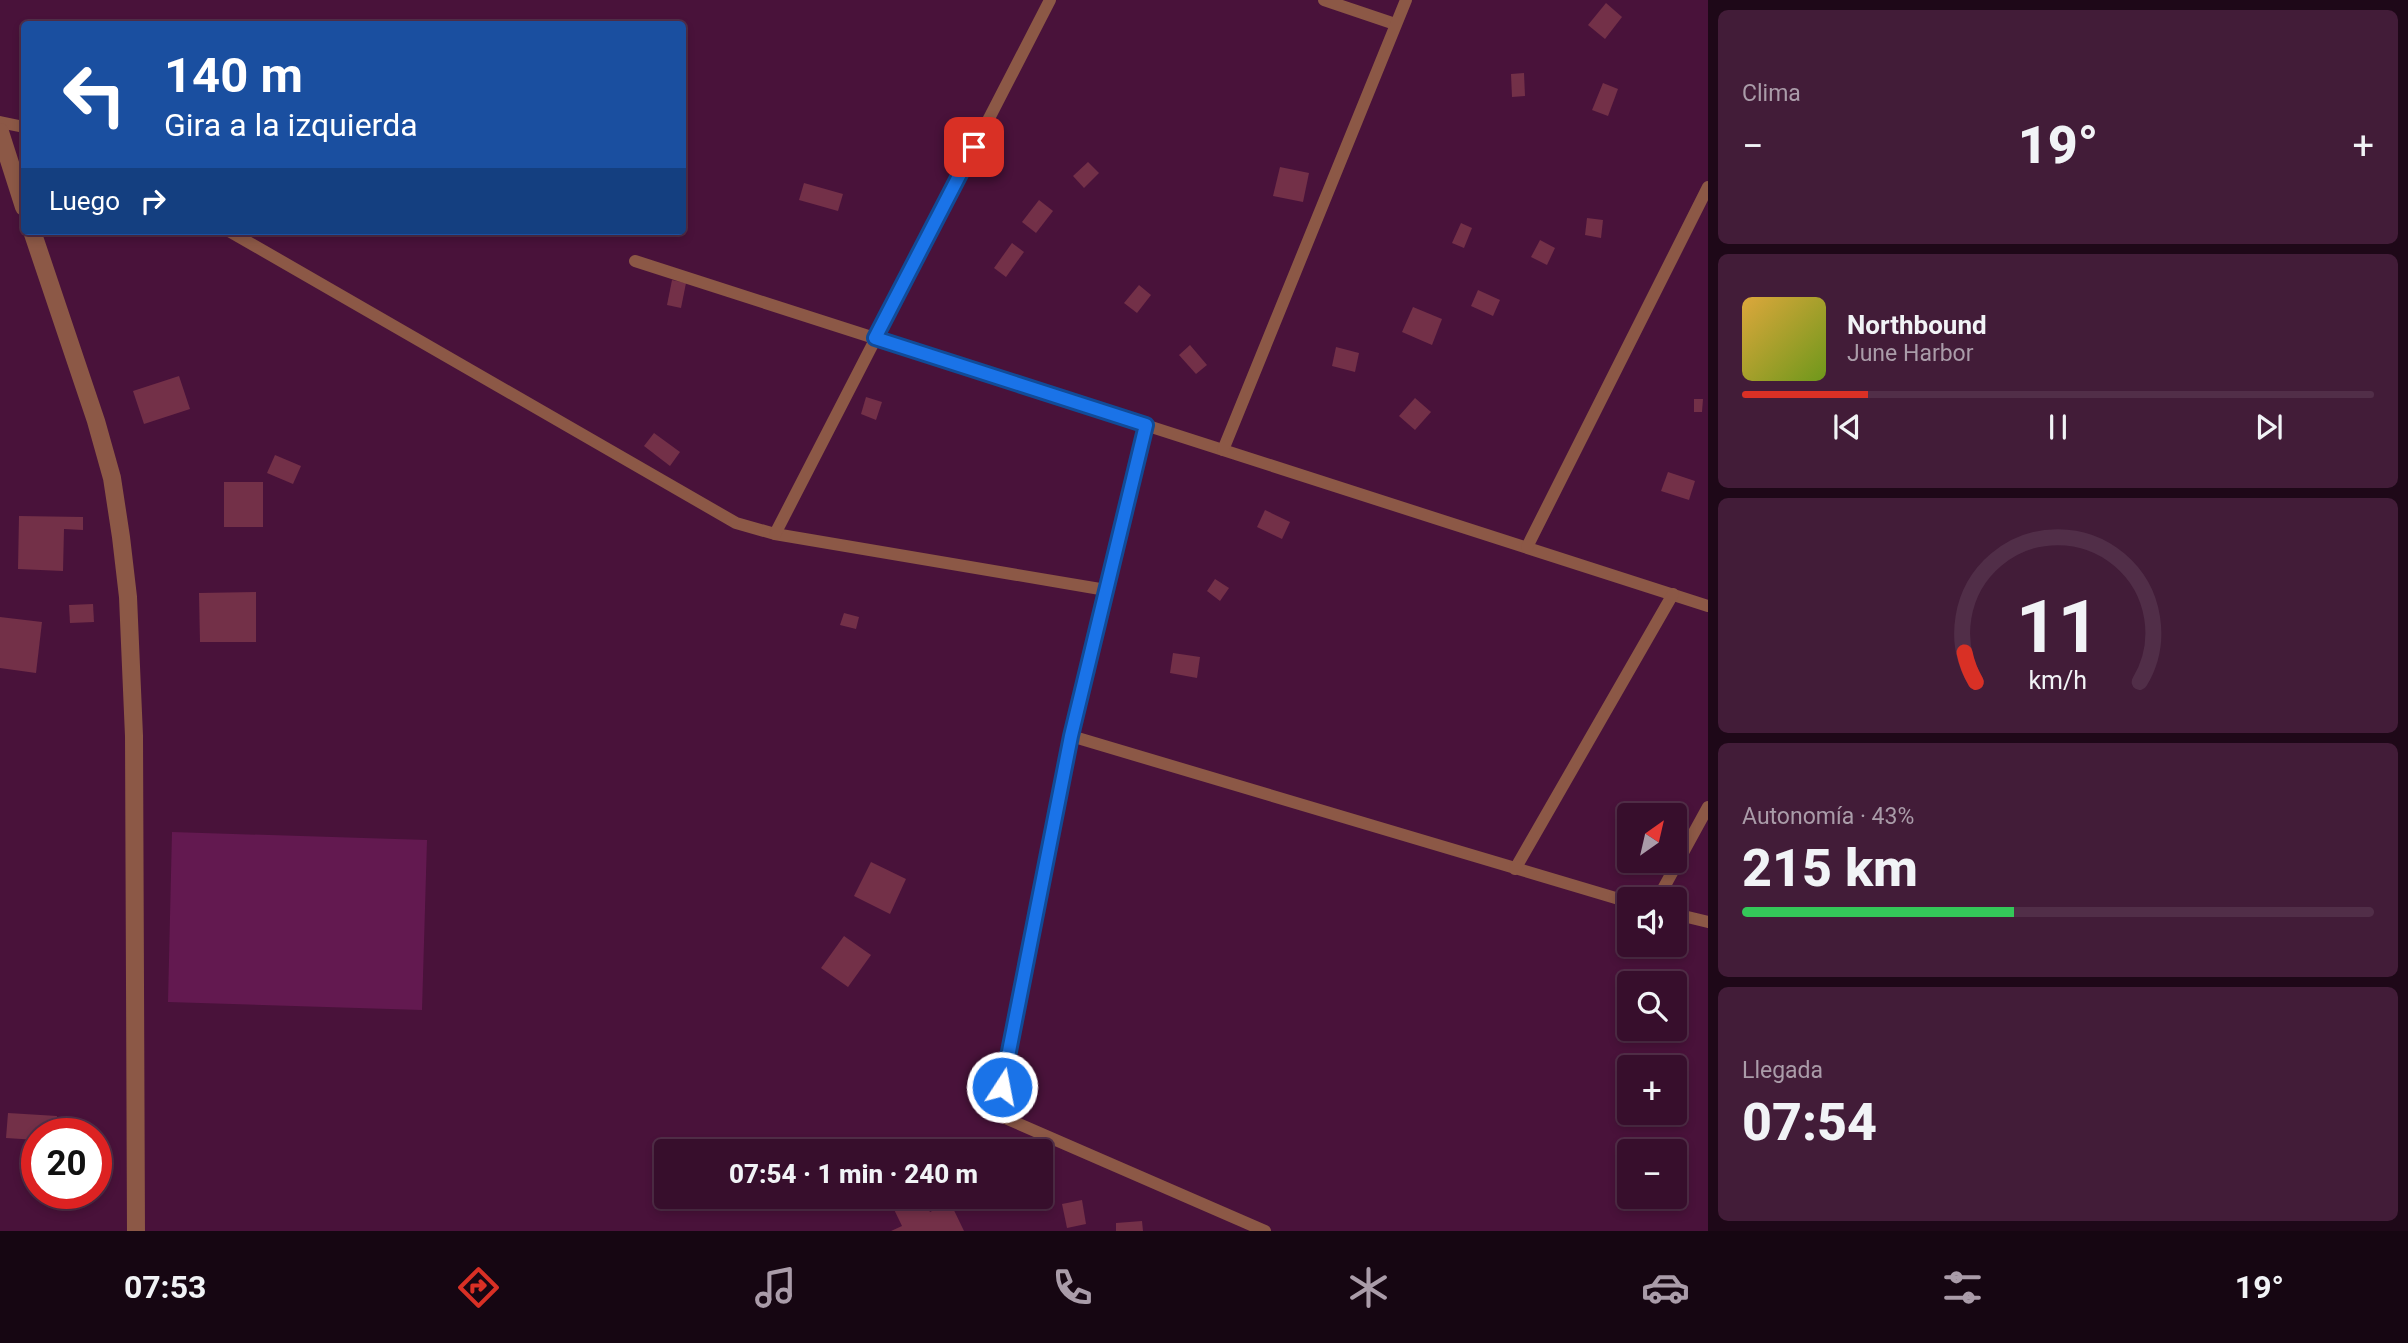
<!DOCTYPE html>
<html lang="es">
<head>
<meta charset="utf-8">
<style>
	:root { --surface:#370e2c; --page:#421c38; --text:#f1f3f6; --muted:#aa9ca9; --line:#512e48; --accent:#d93025 }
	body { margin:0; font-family:Roboto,sans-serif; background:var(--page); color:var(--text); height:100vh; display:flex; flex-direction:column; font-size:26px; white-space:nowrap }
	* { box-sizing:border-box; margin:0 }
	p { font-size:23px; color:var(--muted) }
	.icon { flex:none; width:38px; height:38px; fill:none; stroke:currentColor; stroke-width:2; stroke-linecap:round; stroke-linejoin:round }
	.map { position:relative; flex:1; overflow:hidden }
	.side { display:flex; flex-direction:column; gap:10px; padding:10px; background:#1e0818; width:700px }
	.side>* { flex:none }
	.guide { position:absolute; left:21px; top:21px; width:665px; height:214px; border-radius:7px; box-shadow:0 4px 10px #0003,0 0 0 2px var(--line); background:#1a4fa0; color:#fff; overflow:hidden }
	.needle { width:46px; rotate:34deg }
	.fabs { position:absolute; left:1617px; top:803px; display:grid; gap:14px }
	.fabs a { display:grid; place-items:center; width:70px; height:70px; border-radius:7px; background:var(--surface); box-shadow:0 4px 10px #0003,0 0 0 2px var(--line); font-size:35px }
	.speed { position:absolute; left:21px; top:1118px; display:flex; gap:14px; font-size:35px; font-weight:700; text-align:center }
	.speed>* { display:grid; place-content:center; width:91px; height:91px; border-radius:50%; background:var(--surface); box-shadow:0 4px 10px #0003,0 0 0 2px var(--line); line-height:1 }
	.speed .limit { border:10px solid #d22; background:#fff; color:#111 }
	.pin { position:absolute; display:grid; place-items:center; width:60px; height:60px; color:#fff; margin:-30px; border-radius:14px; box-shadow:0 4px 10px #0006 }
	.me { position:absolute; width:77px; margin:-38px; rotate:11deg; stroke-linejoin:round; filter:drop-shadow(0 0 5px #0008) }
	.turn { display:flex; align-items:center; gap:24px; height:147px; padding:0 28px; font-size:32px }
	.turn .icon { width:91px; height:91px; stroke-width:2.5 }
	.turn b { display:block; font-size:49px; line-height:60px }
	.then { display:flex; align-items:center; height:66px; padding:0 28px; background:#0003; gap:14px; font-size:26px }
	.big { font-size:52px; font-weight:800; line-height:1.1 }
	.side .card { flex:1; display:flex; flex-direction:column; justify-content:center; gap:10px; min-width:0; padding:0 24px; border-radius:10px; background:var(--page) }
	.side .dial { align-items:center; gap:0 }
	.dial svg { height:182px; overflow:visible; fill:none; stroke:var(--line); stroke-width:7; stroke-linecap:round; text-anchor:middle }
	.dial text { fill:var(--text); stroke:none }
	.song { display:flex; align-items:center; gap:21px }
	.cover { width:84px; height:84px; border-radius:10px; background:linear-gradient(135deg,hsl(40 70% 55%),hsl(80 70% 35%)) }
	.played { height:7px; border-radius:4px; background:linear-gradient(90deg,var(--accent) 20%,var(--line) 20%) }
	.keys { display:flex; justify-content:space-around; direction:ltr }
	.heat { display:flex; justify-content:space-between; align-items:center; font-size:38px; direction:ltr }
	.charge { height:10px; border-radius:5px; background:linear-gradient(90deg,#34c759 43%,var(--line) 0) }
	.trip { position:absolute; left:654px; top:1139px; width:399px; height:70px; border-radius:7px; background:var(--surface); box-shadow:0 4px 10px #0003,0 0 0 2px var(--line); font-weight:800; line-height:70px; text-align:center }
	.dock { display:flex; height:112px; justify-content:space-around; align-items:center; background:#160612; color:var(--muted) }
	.dock .icon { width:49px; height:49px }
	.dock .on { color:var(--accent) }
	.dock b { font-size:32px; color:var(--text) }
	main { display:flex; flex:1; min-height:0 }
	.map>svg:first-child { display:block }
	.green { fill:#631950 }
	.building { fill:#733048 }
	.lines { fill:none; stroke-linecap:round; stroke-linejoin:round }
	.service { stroke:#8c5846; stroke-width:12 }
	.tertiary { stroke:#8c5846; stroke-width:18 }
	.route-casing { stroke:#114b97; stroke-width:18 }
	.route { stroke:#1a73e8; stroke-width:12 }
</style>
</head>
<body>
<main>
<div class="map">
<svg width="1708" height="1231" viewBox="0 0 1708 1231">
	<rect width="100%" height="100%" fill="#49123a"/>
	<path class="green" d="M172 832 427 840 422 1010 168 1002Z"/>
	<g class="building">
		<path d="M1606 3 1622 17 1605 39 1588 25Z"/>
		<path d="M1524 73 1525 96 1512 97 1511 74Z"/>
		<path d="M1603 83 1618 89 1608 116 1592 110Z"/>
		<path d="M1088 162 1099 173 1084 188 1073 176Z"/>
		<path d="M1280 167 1309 173 1303 202 1273 196Z"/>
		<path d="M804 183 843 194 838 211 799 200Z"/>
		<path d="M1039 200 1053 211 1036 233 1022 222Z"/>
		<path d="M1587 218 1603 220 1601 238 1585 235Z"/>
		<path d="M1461 223 1472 228 1464 248 1452 243Z"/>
		<path d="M1540 240 1555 248 1547 265 1531 257Z"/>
		<path d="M1012 243 1024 252 1006 277 994 268Z"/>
		<path d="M672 280 686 283 681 308 667 305Z"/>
		<path d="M1139 285 1151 295 1137 313 1124 303Z"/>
		<path d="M1478 290 1500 300 1493 316 1471 306Z"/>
		<path d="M1413 307 1442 319 1432 345 1402 332Z"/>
		<path d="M1190 345 1207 365 1196 374 1179 355Z"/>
		<path d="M1336 347 1359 353 1355 372 1332 366Z"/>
		<path d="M179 376 190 409 144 424 133 391Z"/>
		<path d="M866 397 882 402 876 420 861 414Z"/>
		<path d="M1415 398 1431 412 1415 430 1399 416Z"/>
		<path d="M1694 399H1703L1702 412H1694Z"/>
		<path d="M654 433 680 452 670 466 644 446Z"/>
		<path d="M275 455 301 466 293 484 267 473Z"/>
		<path d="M1668 472 1695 481 1689 500 1661 491Z"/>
		<rect x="224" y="482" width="39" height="45"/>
		<path d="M1265 510 1290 522 1282 539 1257 527Z"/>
		<path d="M19 516 83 517V530L64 529 63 571 18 569Z"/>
		<path d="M1215 579 1229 588 1220 601 1207 591Z"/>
		<path d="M256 592V642H200L199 593Z"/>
		<path d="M93 604 94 622 70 623 69 605Z"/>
		<path d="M844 613 859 617 856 629 840 625Z"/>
		<path d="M0 617 42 622 36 673 0 668Z"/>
		<path d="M1173 653 1200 657 1197 678 1170 673Z"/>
		<path d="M871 862 906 879 890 914 854 896Z"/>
		<path d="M844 936 871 955 848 987 821 968Z"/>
		<path d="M8 1113 57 1116 56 1134H37V1140L6 1138Z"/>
		<path d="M888 1197H922L930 1212 950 1202 964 1231H891L902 1226Z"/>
		<path d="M1082 1200 1086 1224 1067 1228 1062 1204Z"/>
		<path d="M1142 1221 1143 1231H1116V1223Z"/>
	</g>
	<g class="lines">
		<g class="service">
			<path d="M1324 0 1395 24"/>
			<path d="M0 122 24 127"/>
			<path d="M229 231 736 523 775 534 1106 590"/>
			<path d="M635 261 1708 606"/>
			<path d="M1146 425 1071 736 996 1114 1265 1231"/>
			<path d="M1223 450 1406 0"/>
			<path d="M775 534 1050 0"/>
			<path d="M1527 547 1708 187"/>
			<path d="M1071 736 1629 902"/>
			<path d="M1515 869 1673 594"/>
			<path d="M1657 900 1708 807"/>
			<path d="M1675 914 1708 922"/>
		</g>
		<g class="tertiary">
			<path d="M0 132 24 207"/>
			<path d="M32 231 96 421 112 478 121 537 128 597 134 736 136 1231"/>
		</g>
	</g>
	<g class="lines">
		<g class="route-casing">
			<path id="route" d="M974 147 875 338 1146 425 1071 736 1002 1087"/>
		</g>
		<use href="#route" class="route"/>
	</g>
</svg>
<div class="fabs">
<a><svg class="needle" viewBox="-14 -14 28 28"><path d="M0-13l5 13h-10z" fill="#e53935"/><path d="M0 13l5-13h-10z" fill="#aa9ca9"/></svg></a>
<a><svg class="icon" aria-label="sound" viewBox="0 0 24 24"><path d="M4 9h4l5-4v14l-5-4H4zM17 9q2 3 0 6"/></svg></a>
<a><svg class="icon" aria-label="search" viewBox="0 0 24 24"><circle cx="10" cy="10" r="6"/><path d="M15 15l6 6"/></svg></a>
<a>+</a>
<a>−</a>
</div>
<div class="speed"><div class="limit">20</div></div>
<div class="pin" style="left:974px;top:147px;background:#d93025"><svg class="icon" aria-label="arrive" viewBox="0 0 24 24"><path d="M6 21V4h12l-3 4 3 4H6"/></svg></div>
<svg class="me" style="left:1002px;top:1087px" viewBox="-20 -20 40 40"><circle r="17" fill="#1a73e8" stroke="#fff" stroke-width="3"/><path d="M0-11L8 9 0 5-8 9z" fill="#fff"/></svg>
<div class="trip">07:54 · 1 min · 240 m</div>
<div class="guide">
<div class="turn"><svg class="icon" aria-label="left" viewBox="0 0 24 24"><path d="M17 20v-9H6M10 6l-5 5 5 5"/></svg><div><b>140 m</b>Gira a la izquierda</div></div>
<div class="then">Luego<svg class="icon" aria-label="right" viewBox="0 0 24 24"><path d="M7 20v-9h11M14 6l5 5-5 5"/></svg></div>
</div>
</div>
<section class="side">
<div class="card"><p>Clima</p>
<div class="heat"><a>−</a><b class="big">19°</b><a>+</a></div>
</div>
<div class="card">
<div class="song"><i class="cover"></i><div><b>Northbound</b><p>June Harbor</p></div></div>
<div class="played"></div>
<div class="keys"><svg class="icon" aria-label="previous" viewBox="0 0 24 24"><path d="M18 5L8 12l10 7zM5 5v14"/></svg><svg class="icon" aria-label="pause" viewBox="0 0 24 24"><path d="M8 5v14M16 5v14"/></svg><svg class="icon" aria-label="next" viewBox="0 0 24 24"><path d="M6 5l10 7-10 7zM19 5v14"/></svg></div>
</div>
<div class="card dial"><svg viewBox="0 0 100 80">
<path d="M14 69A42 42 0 1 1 86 69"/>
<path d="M14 69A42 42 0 0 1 9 56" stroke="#d93025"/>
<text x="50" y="56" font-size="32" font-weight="700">11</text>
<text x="50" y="72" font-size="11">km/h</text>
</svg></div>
<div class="card"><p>Autonomía · 43%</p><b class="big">215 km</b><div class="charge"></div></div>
<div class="card"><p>Llegada</p><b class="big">07:54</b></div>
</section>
</main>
<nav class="dock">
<b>07:53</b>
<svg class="icon on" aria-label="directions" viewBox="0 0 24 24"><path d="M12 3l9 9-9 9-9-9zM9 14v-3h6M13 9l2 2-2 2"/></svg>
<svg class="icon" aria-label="music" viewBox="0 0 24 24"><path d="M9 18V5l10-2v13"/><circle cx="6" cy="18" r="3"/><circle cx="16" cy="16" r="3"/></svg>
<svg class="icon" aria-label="phone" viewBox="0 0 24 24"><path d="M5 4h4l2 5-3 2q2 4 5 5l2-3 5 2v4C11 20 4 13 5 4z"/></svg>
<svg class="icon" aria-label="climate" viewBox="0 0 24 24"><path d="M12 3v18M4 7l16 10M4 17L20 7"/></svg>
<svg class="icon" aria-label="car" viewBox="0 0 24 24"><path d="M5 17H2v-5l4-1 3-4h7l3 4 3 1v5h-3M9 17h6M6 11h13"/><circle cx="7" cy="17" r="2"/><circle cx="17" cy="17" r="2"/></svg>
<svg class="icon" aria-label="filters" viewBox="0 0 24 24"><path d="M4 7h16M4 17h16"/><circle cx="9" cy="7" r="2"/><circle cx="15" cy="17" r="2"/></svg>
<b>19°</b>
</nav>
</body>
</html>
